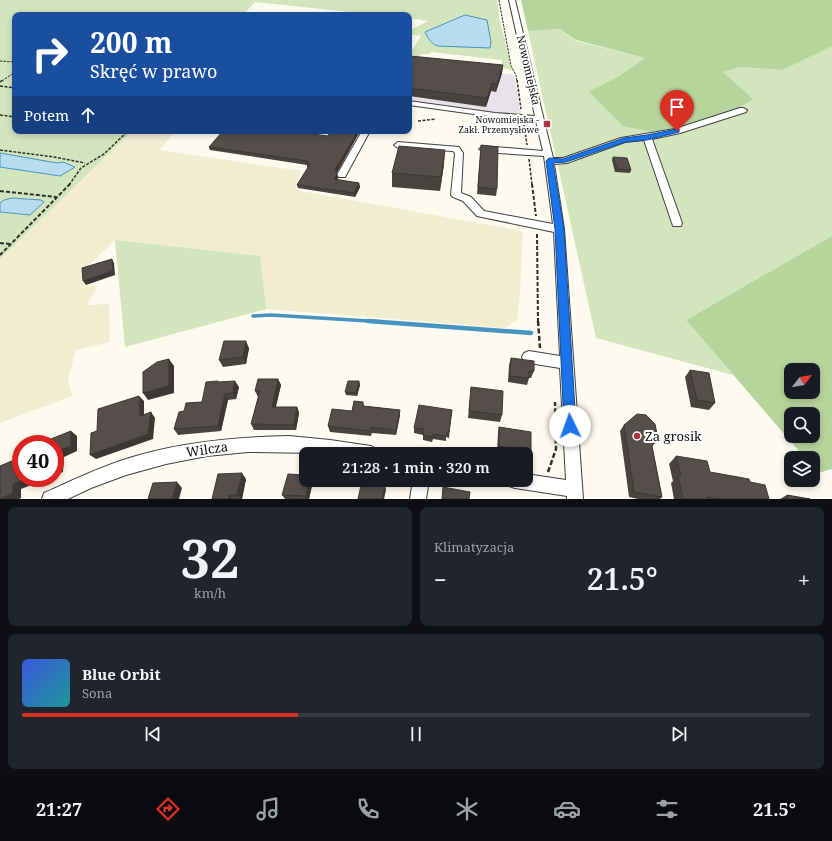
<!DOCTYPE html>
<html lang="pl">
<head>
<meta charset="utf-8">
<style>
	:root { --surface:#171b24; --page:#20242c; --text:#f1f3f6; --muted:#9ea1a6; --line:#363941; --accent:#d93025 }
	body { margin:0; font-family:"Noto Serif",serif; background:var(--page); color:var(--text); height:100vh; display:flex; flex-direction:column; font-size:15px; white-space:nowrap }
	* { box-sizing:border-box; margin:0 }
	p { font-size:13px; color:var(--muted) }
	.icon { flex:none; width:22px; height:22px; fill:none; stroke:currentColor; stroke-width:2; stroke-linecap:round; stroke-linejoin:round }
	.map { position:relative; height:499px; overflow:hidden }
	.sheet { display:flex; flex-direction:column; gap:8px; padding:8px; background:#0d0f14; flex:1 }
	.sheet>* { flex:none }
	.top-card { position:absolute; left:12px; top:12px; width:400px; height:122px; border-radius:8px; box-shadow:0 2px 6px #0003; background:#1a4fa0; color:#fff; overflow:hidden }
	.needle { width:26px; rotate:59deg }
	.fabs { position:absolute; left:784px; top:363px; display:grid; gap:8px }
	.fabs a { display:grid; place-items:center; width:36px; height:36px; border-radius:8px; background:var(--surface); box-shadow:0 2px 6px #0003; font-size:20px }
	.speed { position:absolute; left:12px; top:435px; display:flex; gap:8px; font-size:20px; font-weight:700; text-align:center }
	.speed>* { display:grid; place-content:center; width:52px; height:52px; border-radius:50%; background:var(--surface); box-shadow:0 2px 6px #0003; line-height:1 }
	.speed .limit { border:6px solid #d22; background:#fff; color:#111 }
	.pin { position:absolute; display:grid; place-items:center; width:34px; height:34px; color:#fff; margin:-41px -17px; border-radius:50% 50% 50% 0; rotate:-45deg; box-shadow:0 0 4px #0007 }
	.pin .icon { rotate:45deg }
	.me { position:absolute; width:44px; margin:-22px; rotate:357deg; stroke-linejoin:round; filter:drop-shadow(0 0 3px #0008) }
	.turn { display:flex; align-items:center; gap:14px; height:84px; padding:0 12px; font-size:18px }
	.turn .icon { width:52px; height:52px; stroke-width:2.5 }
	.turn b { display:block; font-size:28px; line-height:34px }
	.then { display:flex; align-items:center; height:38px; padding:0 12px; background:#0003; gap:8px; font-size:15px }
	.big { font-size:30px; font-weight:600; line-height:1.1 }
	.sheet .tile { flex:1; display:flex; flex-direction:column; justify-content:center; gap:6px; min-width:0; padding:0 14px; border-radius:8px; background:var(--page) }
	.sheet .dial { align-items:center; gap:0 }
	.dial b { font-size:52px; line-height:1 }
	.song { display:flex; align-items:center; gap:12px }
	.cover { width:48px; height:48px; border-radius:6px; background:linear-gradient(135deg,hsl(230 70% 55%),hsl(180 70% 35%)) }
	.played { height:4px; border-radius:2px; background:linear-gradient(90deg,var(--accent) 35%,var(--line) 35%) }
	.keys { display:flex; justify-content:space-around; direction:ltr }
	.heat { display:flex; justify-content:space-between; align-items:center; font-size:22px; direction:ltr }
	.sheet .tiles { flex:1; display:grid; gap:8px; grid-template-columns:1fr 1fr }
	.tile:last-child { grid-column:span 2 }
	.trip { position:absolute; left:299px; top:447px; width:234px; height:40px; border-radius:8px; background:var(--surface); box-shadow:0 2px 6px #0003; font-weight:600; line-height:40px; text-align:center }
	.menu { display:flex; height:64px; justify-content:space-around; align-items:center; background:#090b0e; color:var(--muted) }
	.menu .icon { width:28px; height:28px }
	.menu .active { color:var(--accent) }
	.menu b { font-size:18px; color:var(--text) }
	.map>svg:first-child { display:block }
	.industrial { fill:#eae2eb }
	.farmland { fill:#f1edd1 }
	.green { fill:#d2e5bc }
	.forest { fill:#b7d49c; fill-rule:evenodd }
	.water { fill:#b8ddf0; stroke:#4694c0 }
	.lines { fill:none; stroke-linecap:round; stroke-linejoin:round }
	.stream-far1 { stroke:#4694c0; stroke-width:3.5 }
	.stream { stroke:#4694c0; stroke-width:4.5 }
	.minor-casing { stroke:#404040; stroke-width:2 }
	.path-far3 { stroke:#2f2f2f; stroke-width:1; stroke-dasharray:2.5 1; stroke-linecap:butt }
	.path-far2 { stroke:#2f2f2f; stroke-width:1.5; stroke-dasharray:3 1.5; stroke-linecap:butt }
	.path-far1 { stroke:#2f2f2f; stroke-width:2; stroke-dasharray:4 2; stroke-linecap:butt }
	.path { stroke:#2f2f2f; stroke-width:2.5; stroke-dasharray:5 2.5; stroke-linecap:butt }
	.minor { fill:#fff; fill-rule:evenodd }
	.wall { fill:#494340 }
	.shaded-wall { fill:#3c3734 }
	.building { fill:#554e4b; stroke:#3c3734 }
	.route { fill:#1a73e8; stroke:#114b97 }
	.poi-dot { fill:#af333d; stroke:#fff; stroke-width:1.5 }
	.labels { text-anchor:middle; dominant-baseline:central; stroke-width:4; stroke-linejoin:round; paint-order:stroke }
	.far-poi-label { font-size:9px; fill:#0d0d0d; stroke:#fff; text-anchor:end }
	.street-label { font-size:11px; fill:#0d0d0d; stroke:#fff }
	.near-poi-label { font-size:13px; fill:#0d0d0d; stroke:#fff; text-anchor:start }
	.near-street-label { font-size:13px; fill:#0d0d0d; stroke:#fff }
</style>
</head>
<body>
<div class="map">
<svg width="832" height="499" viewBox="0 0 832 499">
	<rect width="100%" height="100%" fill="#fdfaef"/>
	<path class="industrial" d="M409 63 514 75 521 116 409 102Z"/>
	<path class="farmland" d="M132 131H176L159 150 301 171 295 190 512 229 523 232 520 292 517 320 505 328 266 309 259 256 115 240 82 272 83 286H98L87 305 109 304 110 342 76 350 68 379 72 396 0 423V259Z"/>
	<g class="green">
		<path d="M0 0H497L500 21 512 70 502 68V60L431 52 430 54H421L420 56H414L411 52 421 36 409 34V31L428 21 409 18V15H378L255 2 243 15H15V131H132L0 259Z"/>
		<path d="M560 29 576 41 645 58 619 76 590 92 752 99 723 72 740 67 783 70 832 46V236L686 320 733 375 596 338 528 31Z"/>
		<path d="M115 240 260 256 266 309 125 347Z"/>
	</g>
	<g class="forest">
		<path d="M521 0H832V46L783 70 740 67 723 72 753 99 730 114 658 133 623 126 589 92 619 76 645 58 576 40 560 29 528 31Z"/>
		<path d="M832 236V469L818 473 813 467V458H805L686 320ZM791 370H813V392H791ZM791 414H813V436H791Z"/>
	</g>
	<g class="water">
		<path d="M465 15 487 20 491 42 490 48 438 46C431 44 428 38 425 32Z"/>
		<path d="M0 153 57 163 63 162 75 167 60 176 0 167Z"/>
		<path d="M12 198 41 200 44 202 30 215 0 212V203L4 200Z"/>
	</g>
	<g class="lines">
		<path class="stream-far1" d="M253 316 271 315 385 322"/>
		<path class="stream" d="M368 321 531 333"/>
		<g class="minor-casing">
			<g id="minor">
				<path d="M509 0H515L553 158H563L621 138 675 129 740 108H743L747 110 746 112 680 133 652 139 682 223 681 226H673L672 223 644 140 625 142 567 163 554 164 564 229 583 499H567V496L515 488 509 486 507 480H526V474L566 480 560 368 529 363 524 361 522 357 524 353 529 351 560 356 554 232 477 216 463 201 453 197 451 195 455 153 453 151 398 148 394 145 398 142 459 147 463 153 461 193 471 197 484 211 553 224 544 156 483 152 479 149 483 146 543 151 536 121 495 117 409 105V101L495 113 535 116Z"/>
				<path d="M362 131H370L345 177H339L337 175Z"/>
				<path d="M289 436 330 440 371 446 376 449 379 454 248 452 207 456 166 464 126 475 91 488 68 499H42L44 493C71 481 98 468 126 459 179 442 234 437 289 436Z"/>
				<path d="M413 480H429L426 499H410Z"/>
			</g>
		</g>
		<g class="path-far3">
			<path d="M499 0 511 66 516 75 517 81"/>
			<path d="M0 61 15 62"/>
			<path d="M2 81 15 72"/>
		</g>
		<g class="path-far2">
			<path d="M517 80 521 109"/>
			<path d="M0 82 3 80"/>
			<path d="M0 86 15 88"/>
			<path d="M0 115 15 117"/>
			<path d="M418 121 436 119"/>
			<path d="M524 125 527 145"/>
			<path d="M0 150 54 157 85 163"/>
			<path d="M529 159 532 185"/>
			<path d="M69 185 81 168 104 154 128 131"/>
		</g>
		<g class="path-far1">
			<path d="M532 184 536 216"/>
			<path d="M0 191 56 197"/>
			<path d="M537 234 538 322"/>
			<path d="M0 243 10 244"/>
			<path d="M0 255 70 184"/>
		</g>
		<g class="path">
			<path d="M538 321 540 348"/>
			<path d="M548 472 556 449 555 402"/>
		</g>
		<use href="#minor" class="minor"/>
	</g>
	<g class="wall">
		<path d="M409 58 503 65 502 73 496 92 491 91 486 107 409 96Z"/>
		<path d="M331 131H360L337 173 338 178 337 180 359 183 360 187 355 197 298 188 297 185 308 168 307 167V165L210 150 209 147 328 136Z"/>
		<path d="M481 145 497 189 496 196 477 194Z"/>
		<path d="M613 157 631 170 630 173 615 172 612 160Z"/>
		<path d="M444 164 440 191 392 187V173Z"/>
		<path d="M249 348 246 364 223 367 219 360Z"/>
		<path d="M511 358 534 371 531 378H529L527 385 508 382 509 365Z"/>
		<path d="M690 370 715 403 709 410 691 407 685 377Z"/>
		<path d="M278 379 281 385 276 407H297L299 413 296 430H254L251 424 258 397 255 391Z"/>
		<path d="M359 381 360 385 357 396 346 395 345 392Z"/>
		<path d="M219 382 239 387 236 399 228 400 221 431 178 435 174 429 202 402Z"/>
		<path d="M471 387 502 415 500 422 468 418Z"/>
		<path d="M363 402 364 406 400 410V415L396 435 372 433 371 436 330 432 328 426 352 411Z"/>
		<path d="M452 410 449 438 446 437V441L433 439 432 442 423 440V435L414 433V428Z"/>
		<path d="M624 425 652 446 662 497 660 499H638L629 497 620 431Z"/>
		<path d="M499 427 531 451 529 456H526V454H514L497 452 498 432Z"/>
		<path d="M676 456 710 472 750 482 769 499H674L671 483 673 481 669 464Z"/>
		<path d="M246 479 242 499H212Z"/>
		<path d="M306 480 313 481 309 499H285L282 495Z"/>
		<path d="M787 495 810 499H780Z"/>
	</g>
	<g class="shaded-wall">
		<path d="M503 65 502 73 496 92 497 84Z"/>
		<path d="M492 83 491 91 486 107 487 98Z"/>
		<path d="M358 131H360L336 174 335 170Z"/>
		<path d="M445 150 444 164 440 191 441 177Z"/>
		<path d="M337 174 338 178 335 183 334 179Z"/>
		<path d="M359 183 360 187 355 197 354 193Z"/>
		<path d="M112 259 114 263 115 275 86 285 83 281Z"/>
		<path d="M246 341 249 348 246 364 243 357Z"/>
		<path d="M169 359 174 366V393L148 400 143 393Z"/>
		<path d="M278 379 281 385 274 413 272 407Z"/>
		<path d="M235 381 239 387 236 399 233 393Z"/>
		<path d="M359 381 360 385 357 396 356 393Z"/>
		<path d="M225 394 228 400 221 431 218 426Z"/>
		<path d="M139 396 144 401V422L140 416Z"/>
		<path d="M297 407 299 413 296 430 294 425Z"/>
		<path d="M400 410V415L396 435V430Z"/>
		<path d="M151 412 155 418 153 439 96 459 90 455Z"/>
		<path d="M71 431 77 436V451L64 457 63 472 55 475V468L57 451Z"/>
		<path d="M34 436 41 442V444H34Z"/>
		<path d="M242 473 246 479 242 499H241L237 495Z"/>
		<path d="M29 478H49L21 489V498L19 499H0L13 484Z"/>
		<path d="M310 480 313 481 309 499H308L306 496Z"/>
		<path d="M177 482 182 488 179 499H172Z"/>
		<path d="M385 484 386 490 384 499H382Z"/>
		<path d="M229 495 232 499H228Z"/>
	</g>
	<g class="building">
		<path d="M410 56 503 65 497 84 492 83 487 98 409 88V58Z"/>
		<path d="M223 131H290L328 136 331 131H358L335 170 337 174 334 179 359 183 354 193 297 185 310 164H307L308 161 209 147Z"/>
		<path d="M481 145 498 147 497 189 478 187Z"/>
		<path d="M399 146 445 150 441 177 392 173Z"/>
		<path d="M613 157 627 158 631 170 617 169Z"/>
		<path d="M112 259 113 271 83 281 82 268Z"/>
		<path d="M224 341H246L243 357 219 360Z"/>
		<path d="M511 358 534 361V371H529V378L510 376Z"/>
		<path d="M169 359V386L143 393V372L157 362Z"/>
		<path d="M690 370 709 373 715 403 697 400Z"/>
		<path d="M258 379H278L272 407H297L294 425 251 424 260 391H255Z"/>
		<path d="M218 381V382L235 381 233 393 225 394 218 426 174 429 179 412 184 411 186 403 202 402 206 382Z"/>
		<path d="M348 381H359L356 393 345 392Z"/>
		<path d="M471 387 503 391 502 415 469 411Z"/>
		<path d="M139 396 140 416 151 412 148 434 90 455 91 433 97 431 98 409Z"/>
		<path d="M354 401 363 402V406L400 410 396 430 371 427 370 431 328 426 332 409 352 411Z"/>
		<path d="M419 405 452 410 449 432H447L446 436 433 434V437L423 435 424 429 414 428Z"/>
		<path d="M637 414 646 415 655 424 658 439 652 446 662 497 634 492 624 425Z"/>
		<path d="M499 427 531 432V451L499 446Z"/>
		<path d="M71 431V446L57 451 56 467 55 468V444H38Z"/>
		<path d="M34 436V444H23V441Z"/>
		<path d="M676 456 707 461 710 472 749 479 750 482 765 485 769 499H722L707 497V499H683L678 476H681Z"/>
		<path d="M21 457V478H29L13 484V493L0 499V466Z"/>
		<path d="M242 473 237 495H229L228 499H212L218 474Z"/>
		<path d="M288 474 306 475V480H310L306 496 282 495Z"/>
		<path d="M362 481 385 484 382 499H358Z"/>
		<path d="M177 482 172 499H148L153 483Z"/>
		<path d="M443 487 470 492 469 499H442Z"/>
		<path d="M787 495 810 499H788Z"/>
	</g>
	<path class="route" d="M677 129H679V132L647 140 625 142 566 162 553 163 564 229 576 426 575 430 570 432 566 430 564 426 555 229 546 161 549 158 563 159 624 138 647 135Z"/>
	<g class="poi-dot">
		<rect x="543" y="120" width="8" height="8" rx="2"/>
		<circle cx="637" cy="436" r="4"/>
	</g>
	<g class="labels">
		<g class="far-poi-label">
			<text x="539" y="119">Nowomiejska -<tspan x="539" dy="10">Zakł. Przemysłowe</tspan></text>
		</g>
		<g class="street-label">
			<text transform="translate(529 70) rotate(77)">Nowomiejska</text>
		</g>
		<g class="near-poi-label">
			<text x="645" y="436">Za grosik</text>
		</g>
		<g class="near-street-label">
			<text transform="translate(207 449) rotate(-8)">Wilcza</text>
		</g>
	</g>
</svg>
<div class="fabs">
<a><svg class="needle" viewBox="-14 -14 28 28"><path d="M0-13l5 13h-10z" fill="#e53935"/><path d="M0 13l5-13h-10z" fill="#9ea1a6"/></svg></a>
<a><svg class="icon" aria-label="search" viewBox="0 0 24 24"><circle cx="10" cy="10" r="6"/><path d="M15 15l6 6"/></svg></a>
<a><svg class="icon" aria-label="layers" viewBox="0 0 24 24"><path d="M12 4l9 5-9 5-9-5zM3 14l9 5 9-5"/></svg></a>
</div>
<div class="speed"><div class="limit">40</div></div>
<div class="pin" style="left:677px;top:131px;background:#d93025"><svg class="icon" aria-label="arrive" viewBox="0 0 24 24"><path d="M6 21V4h12l-3 4 3 4H6"/></svg></div>
<svg class="me" style="left:570px;top:426px" viewBox="-20 -20 40 40"><circle r="19" fill="#fff"/><path d="M0-13L10 11 0 6-10 11z" fill="#1a73e8"/></svg>
<div class="trip">21:28 · 1 min · 320 m</div>
<div class="top-card">
<div class="turn"><svg class="icon" aria-label="right" viewBox="0 0 24 24"><path d="M7 20v-9h11M14 6l5 5-5 5"/></svg><div><b>200 m</b>Skręć w prawo</div></div>
<div class="then">Potem<svg class="icon" aria-label="ahead" viewBox="0 0 24 24"><path d="M12 20V5M6 11l6-6 6 6"/></svg></div>
</div>
</div>
<section class="sheet">
<div class="tiles">
<div class="tile dial"><b>32</b><p>km/h</p></div>
<div class="tile"><p>Klimatyzacja</p>
<div class="heat"><a>−</a><b class="big">21.5°</b><a>+</a></div>
</div>
<div class="tile">
<div class="song"><i class="cover"></i><div><b>Blue Orbit</b><p>Sona</p></div></div>
<div class="played"></div>
<div class="keys"><svg class="icon" aria-label="previous" viewBox="0 0 24 24"><path d="M18 5L8 12l10 7zM5 5v14"/></svg><svg class="icon" aria-label="pause" viewBox="0 0 24 24"><path d="M8 5v14M16 5v14"/></svg><svg class="icon" aria-label="next" viewBox="0 0 24 24"><path d="M6 5l10 7-10 7zM19 5v14"/></svg></div>
</div>
</div>
</section>
<nav class="menu">
<b>21:27</b>
<svg class="icon active" aria-label="directions" viewBox="0 0 24 24"><path d="M12 3l9 9-9 9-9-9zM9 14v-3h6M13 9l2 2-2 2"/></svg>
<svg class="icon" aria-label="music" viewBox="0 0 24 24"><path d="M9 18V5l10-2v13"/><circle cx="6" cy="18" r="3"/><circle cx="16" cy="16" r="3"/></svg>
<svg class="icon" aria-label="phone" viewBox="0 0 24 24"><path d="M5 4h4l2 5-3 2q2 4 5 5l2-3 5 2v4C11 20 4 13 5 4z"/></svg>
<svg class="icon" aria-label="climate" viewBox="0 0 24 24"><path d="M12 3v18M4 7l16 10M4 17L20 7"/></svg>
<svg class="icon" aria-label="car" viewBox="0 0 24 24"><path d="M5 17H2v-5l4-1 3-4h7l3 4 3 1v5h-3M9 17h6M6 11h13"/><circle cx="7" cy="17" r="2"/><circle cx="17" cy="17" r="2"/></svg>
<svg class="icon" aria-label="filters" viewBox="0 0 24 24"><path d="M4 7h16M4 17h16"/><circle cx="9" cy="7" r="2"/><circle cx="15" cy="17" r="2"/></svg>
<b>21.5°</b>
</nav>
</body>
</html>
